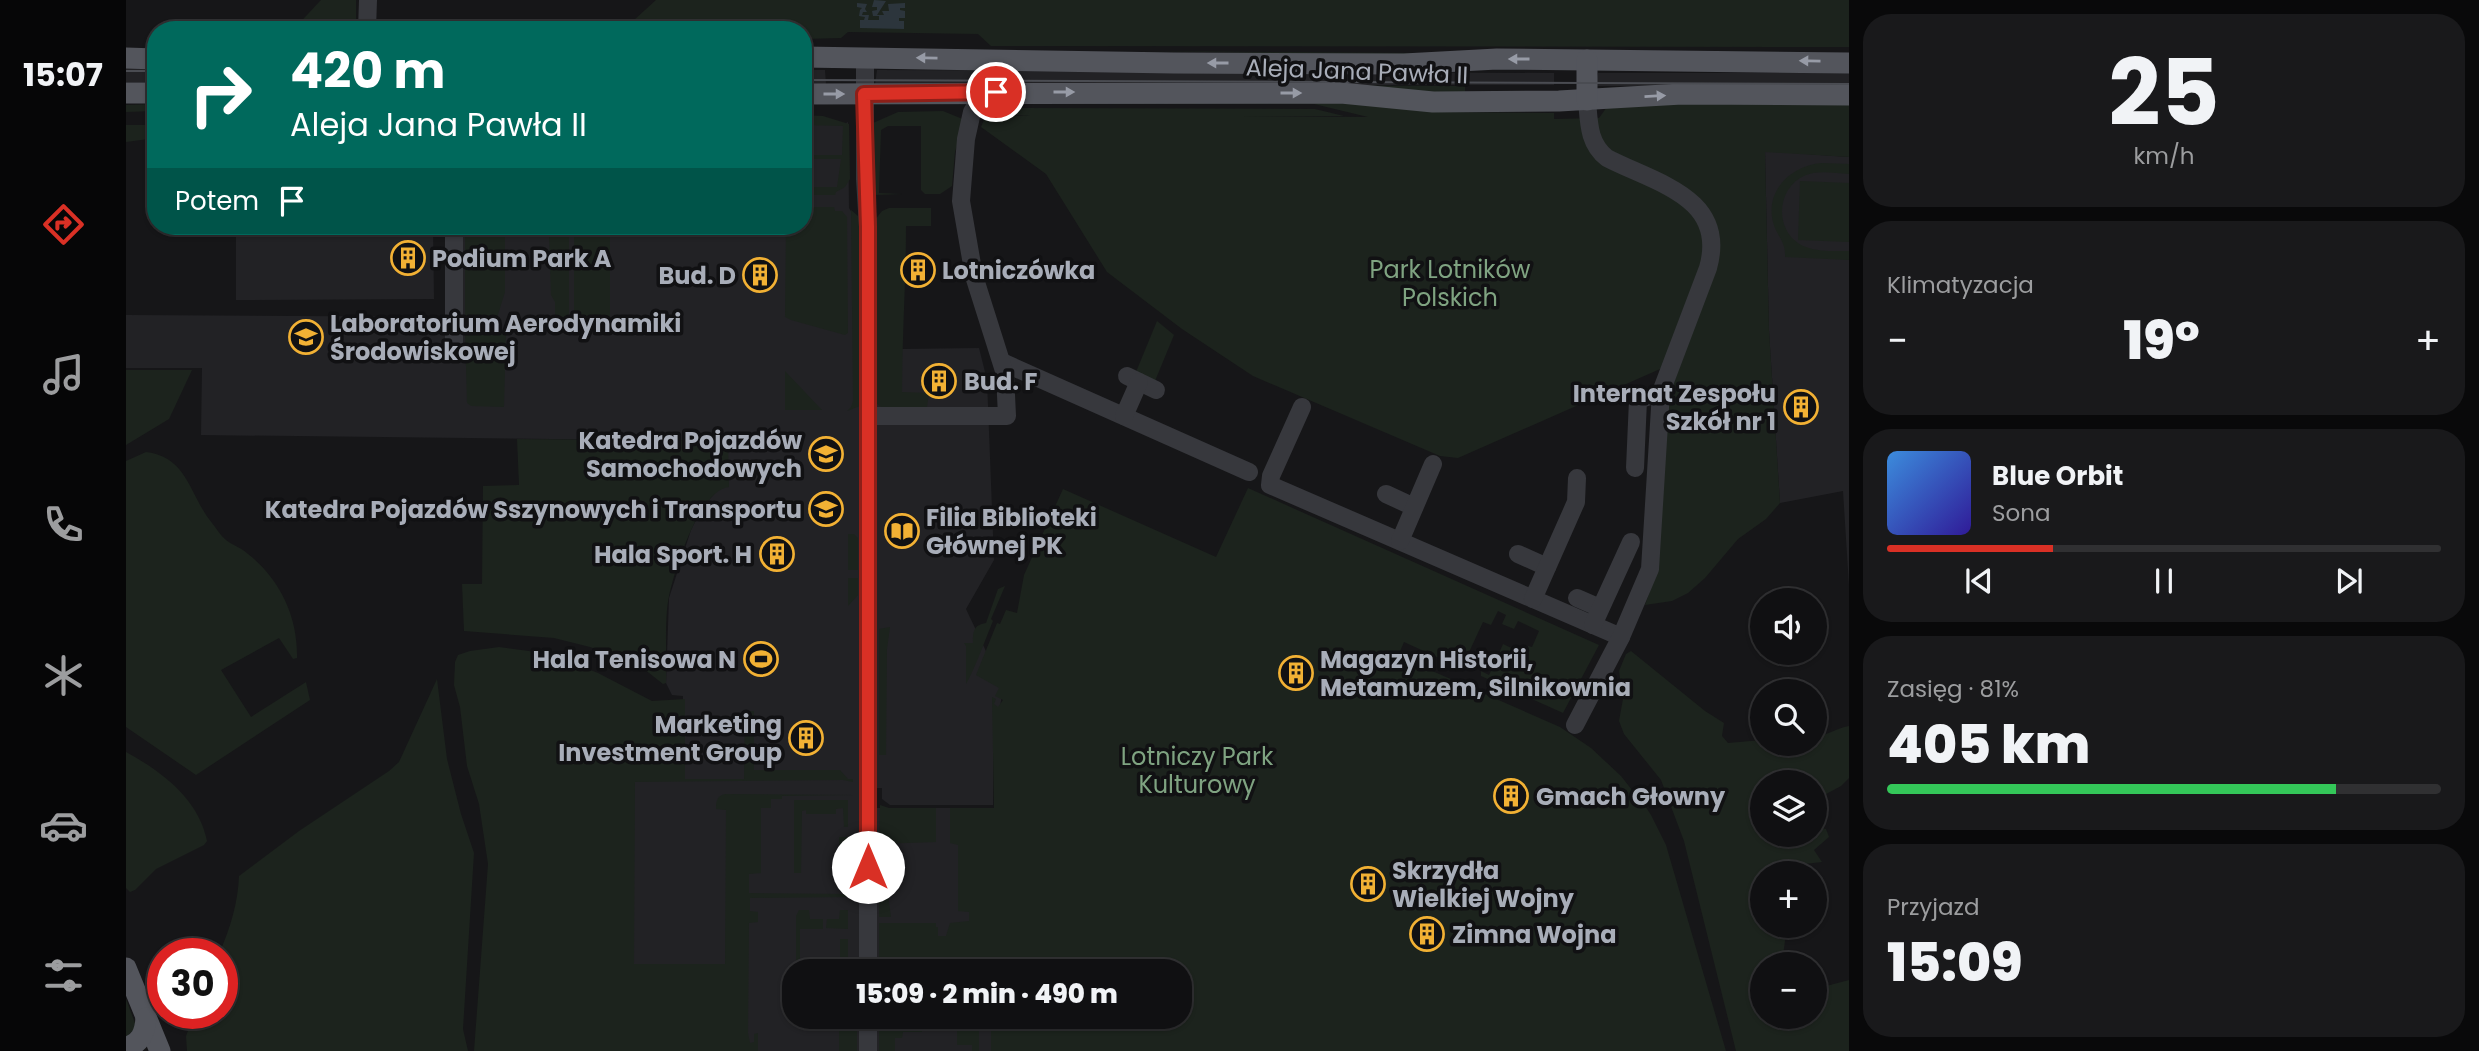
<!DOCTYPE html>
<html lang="pl">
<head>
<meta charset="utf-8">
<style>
	:root { --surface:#101012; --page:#19191b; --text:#f1f3f6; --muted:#9c9d9f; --line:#303032; --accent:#d93025 }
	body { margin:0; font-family:Poppins,sans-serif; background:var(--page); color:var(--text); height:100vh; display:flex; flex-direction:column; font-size:26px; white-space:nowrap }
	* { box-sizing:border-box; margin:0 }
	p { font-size:23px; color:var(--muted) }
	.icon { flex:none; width:38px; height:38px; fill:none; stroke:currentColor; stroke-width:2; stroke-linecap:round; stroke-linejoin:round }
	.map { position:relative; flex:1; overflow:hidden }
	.panel { display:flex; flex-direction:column; gap:14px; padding:14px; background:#09090a; width:630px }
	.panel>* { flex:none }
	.guide { position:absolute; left:21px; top:21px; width:665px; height:214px; border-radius:28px; box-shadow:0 2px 5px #0004,0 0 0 2px var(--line); background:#00695c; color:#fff; overflow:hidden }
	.tools { position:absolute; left:1624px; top:588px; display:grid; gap:14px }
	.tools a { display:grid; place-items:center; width:77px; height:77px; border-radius:50%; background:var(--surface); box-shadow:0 2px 5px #0004,0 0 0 2px var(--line); font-size:35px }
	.speed { position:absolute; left:21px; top:938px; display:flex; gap:14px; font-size:35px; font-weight:700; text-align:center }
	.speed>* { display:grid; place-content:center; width:91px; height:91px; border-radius:50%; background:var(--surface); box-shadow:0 2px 5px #0004,0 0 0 2px var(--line); line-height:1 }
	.speed .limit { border:10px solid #d22; background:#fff; color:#111 }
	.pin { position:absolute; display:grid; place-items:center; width:60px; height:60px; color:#fff; margin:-30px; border:4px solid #fff; border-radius:50%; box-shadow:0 2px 7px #0007 }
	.me { position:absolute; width:77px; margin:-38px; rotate:0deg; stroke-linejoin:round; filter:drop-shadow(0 0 5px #0008) }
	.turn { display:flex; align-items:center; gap:24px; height:147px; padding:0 28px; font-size:32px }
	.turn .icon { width:91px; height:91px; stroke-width:2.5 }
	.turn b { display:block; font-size:49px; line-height:60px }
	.then { display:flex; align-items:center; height:66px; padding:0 28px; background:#0003; gap:14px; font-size:26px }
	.big { font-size:52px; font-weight:800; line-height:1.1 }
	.panel .widget { flex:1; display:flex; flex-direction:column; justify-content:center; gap:10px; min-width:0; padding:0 24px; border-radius:28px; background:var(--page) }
	.panel .dial { align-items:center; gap:0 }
	.dial b { font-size:91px; line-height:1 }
	.song { display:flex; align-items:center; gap:21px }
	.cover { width:84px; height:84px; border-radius:10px; background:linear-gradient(135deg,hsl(210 70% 55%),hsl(250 70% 35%)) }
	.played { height:7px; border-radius:4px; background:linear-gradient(90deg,var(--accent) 30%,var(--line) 30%) }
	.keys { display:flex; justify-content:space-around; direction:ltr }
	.heat { display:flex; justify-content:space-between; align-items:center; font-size:38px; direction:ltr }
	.charge { height:10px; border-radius:5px; background:linear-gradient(90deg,#34c759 81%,var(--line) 0) }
	.trip { position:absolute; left:656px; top:959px; width:410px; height:70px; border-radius:28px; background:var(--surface); box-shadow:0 2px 5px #0004,0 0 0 2px var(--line); font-weight:800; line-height:70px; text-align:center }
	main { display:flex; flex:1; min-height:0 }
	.tabs { display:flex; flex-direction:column; width:126px; justify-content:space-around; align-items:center; background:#060607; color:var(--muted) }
	.tabs .icon { width:49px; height:49px }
	.tabs .on { color:var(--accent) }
	.tabs b { font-size:32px; color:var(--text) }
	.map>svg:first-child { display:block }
	.built { fill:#222225 }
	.green { fill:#1c231d }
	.water { fill:#2c353c }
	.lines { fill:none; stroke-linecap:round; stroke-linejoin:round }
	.minor { stroke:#37383d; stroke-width:18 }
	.major { stroke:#53555c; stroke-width:21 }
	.tram { stroke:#4a4c52; stroke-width:2 }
	.oneway { fill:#979ba6 }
	.route-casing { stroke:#8d1f18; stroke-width:18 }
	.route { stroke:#d93025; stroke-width:12 }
	.labels { text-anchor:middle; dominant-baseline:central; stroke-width:7; stroke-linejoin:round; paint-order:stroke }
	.street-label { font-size:24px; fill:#a8adb8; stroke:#111113 }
	.poi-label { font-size:24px; font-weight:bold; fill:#a8adb8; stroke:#111113; text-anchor:start }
	.park-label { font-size:24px; fill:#7fa381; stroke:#111113 }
</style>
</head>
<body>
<main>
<nav class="tabs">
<b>15:07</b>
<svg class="icon on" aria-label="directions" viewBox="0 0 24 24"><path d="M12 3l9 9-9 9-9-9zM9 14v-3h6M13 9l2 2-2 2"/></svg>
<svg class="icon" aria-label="music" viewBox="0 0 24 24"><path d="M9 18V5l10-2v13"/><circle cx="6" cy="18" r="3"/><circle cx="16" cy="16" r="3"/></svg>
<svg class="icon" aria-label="phone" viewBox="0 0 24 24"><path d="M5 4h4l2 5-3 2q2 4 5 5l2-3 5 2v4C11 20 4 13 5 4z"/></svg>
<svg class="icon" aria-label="climate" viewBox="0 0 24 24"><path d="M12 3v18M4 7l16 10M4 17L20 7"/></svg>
<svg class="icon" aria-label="car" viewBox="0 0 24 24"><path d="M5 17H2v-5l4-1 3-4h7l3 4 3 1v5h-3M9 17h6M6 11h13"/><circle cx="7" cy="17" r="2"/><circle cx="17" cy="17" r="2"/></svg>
<svg class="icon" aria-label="filters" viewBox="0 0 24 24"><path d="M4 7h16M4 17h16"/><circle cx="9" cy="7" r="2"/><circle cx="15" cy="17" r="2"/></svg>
</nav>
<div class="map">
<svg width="1723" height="1051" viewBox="0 0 1723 1051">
	<rect width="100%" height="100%" fill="#161618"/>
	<g class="built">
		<rect x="0" y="68" width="30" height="14"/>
		<path d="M677 70H699L700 84H677Z"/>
		<path d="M751 70 1428 73V85H749Z"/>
		<path d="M1472 73H1723V87L1469 86Z"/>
		<path d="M722 122 723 208 734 226 776 349 853 348 861 380 868 560 840 609 877 687 867 756V805H764L756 799V788H742L737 808H868V971H668V1017H868V1051H611L506 965 508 781 557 777V696L546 695 540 683 543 598 565 530 577 506 595 487 602 441 75 435 76 368H0V315L334 317 337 226H677V125H717Z"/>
		<path d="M1639 151 1723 157V586L1717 491 1654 503 1643 331Z"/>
		<path d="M110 226H307L308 299 110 300Z"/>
	</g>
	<g class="green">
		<path d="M195 0H230V30H167Z"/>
		<path d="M530 0H1723V47L865 46 852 34 722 32 715 38 677 39V30H497Z"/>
		<path d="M1013 51 1293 53V55Z"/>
		<path d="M751 84 1339 86V93Z"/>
		<path d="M1203 102 1313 112 1428 113V119L1473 118 1481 107 1518 104 1723 102V157L1639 152 1643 331 1654 503 1640 519 1612 539 1579 578 1562 593 1546 601 1519 605 1530 574 1538 423 1550 375V362L1332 458 1314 456 1127 376 1056 329 981 272 920 174 855 127 860 115 905 116 872 114 896 108 1189 109 1218 116H1113L1242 117 1188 104H899L854 107 859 104Z"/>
		<path d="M30 104V111L0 112V105Z"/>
		<path d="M817 111 839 120 829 152 826 186 814 194H799L795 190V126H762L755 130 753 193 776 194 749 195 747 123 772 112Z"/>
		<path d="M677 115 697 116 723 124 724 179 719 187 710 192 709 195H677V187H711L715 159H677V155H716L717 126 677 125Z"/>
		<path d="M0 125H30V138L0 142Z"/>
		<path d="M1696 163 1723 164V174C1709 173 1693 170 1680 175 1648 188 1648 235 1680 247 1693 252 1709 251 1723 251V260L1659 257C1660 241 1651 237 1647 222 1639 190 1666 165 1696 163Z"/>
		<path d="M1674 181 1723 183V242L1672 240Z"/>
		<path d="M677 207H708L709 211H716L721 217 722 333 719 335 665 320 659 317 660 226H677Z"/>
		<path d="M763 208H805V226H780C780 282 776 337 776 392L803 393 801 407H755L749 402V220L756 211Z"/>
		<path d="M725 210 732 216 734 222V406L721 411 725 407 727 401Z"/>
		<path d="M339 226H379V292L369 324 339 323Z"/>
		<path d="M603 226H654V232L649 230 602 231Z"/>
		<path d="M423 234H443V321H429V302L425 295Z"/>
		<rect x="448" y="234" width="36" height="87"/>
		<path d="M1031 321 1048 335 1029 381 1010 372Z"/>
		<path d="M339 330 380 331 378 407 345 406 341 403Z"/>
		<path d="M0 370H66L43 419 0 445Z"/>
		<path d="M659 371 696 410H659Z"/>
		<path d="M391 439 602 441 603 487C573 490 549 569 543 596 538 620 541 658 540 683L537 684 513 665 464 647 428 638 338 631 336 584H356L357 486 393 485Z"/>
		<path d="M20 452C62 457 63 495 86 523 90 528 94 535 100 540 106 545 116 548 122 554 154 579 172 617 171 658L167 659 153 638 95 670 125 717 180 682 184 700 70 775 0 727V461Z"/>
		<path d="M1122 488 1473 645 1437 713 1355 676V671L1363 675 1366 669 1357 665 1362 654 1371 658 1377 644 1398 654 1402 646 1406 647 1413 631 1392 621 1388 629 1376 624 1380 615 1372 611 1365 625 1357 622 1338 663 1346 667 1344 670H1339L1278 642 1272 656 1434 727 1465 748 1495 776 1506 790 1508 789 1525 815 1540 845 1600 1051H865V1017H1054V971H855L845 968H760V964L753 958V923H810V927H812V936H820L824 923 843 921V912L832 911V845L824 843V808H868L866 697 870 699 868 704 872 707 877 700 869 696 873 688 850 675 871 623 874 624 880 610 891 613 898 575 937 489 1090 557Z"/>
		<path d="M722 534H728L732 538V570H722Z"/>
		<path d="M722 578H732V595L722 606Z"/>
		<path d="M879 586 865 619 867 621C858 642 851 664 840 684V646L838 643H847C847 632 847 625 860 623L872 589Z"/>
		<path d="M764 627 761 649 760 755H753V629Z"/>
		<path d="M373 647 403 651 436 659 472 673 526 701 559 699V779H618L619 711H628V770H714L722 779H727V782L717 780 509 782 508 964H599L600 810 590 809C590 801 591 795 600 794L728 795 656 796V799H645V808H635V873L623 874V893L722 894V897L624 898V911L632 912V922L623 923 622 1033 624 1043 628 1042V1034L632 1033V1051H348L362 864 353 804 341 766 334 707 328 685 329 662 332 655 344 651Z"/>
		<path d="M1505 651 1579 711 1598 723 1596 736 1602 743 1636 740V744H1689V736C1702 736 1710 728 1723 726V778L1715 786 1689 800V782H1636V835H1689V827L1700 829 1703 837 1688 850 1696 862 1653 867 1654 873H1636V926H1658L1659 941 1656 962 1665 961V964H1636V1017H1689V989L1723 980V1051H1610L1558 841 1535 780 1498 734 1493 721 1497 699 1493 671 1500 654Z"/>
		<path d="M311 679 321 759 335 814 348 853 337 1029 342 1051H61L60 1036 69 1013H96V954H93C104 929 112 903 113 876L173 831 263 771 273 762Z"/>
		<path d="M0 752C35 771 73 799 81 841L78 845 30 869 9 890 4 892 0 888Z"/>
		<path d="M668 800H722V827H718L717 808 710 809V814H680V810L676 811 675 873H668Z"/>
		<path d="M754 805 763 808H810V842L753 844Z"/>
		<path d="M713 837H722V884H714Z"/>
		<path d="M753 849H766L761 877H753Z"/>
		<path d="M761 886 765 917H753V887Z"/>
		<path d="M673 910H683L684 919H697V929H674V970L676 971H670V916Z"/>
		<path d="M714 910H722V929L700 928 701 919H713Z"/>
		<rect x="714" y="939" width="8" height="31"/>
		<path d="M0 999 9 1023 8 1030 0 1037Z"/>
		<path d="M753 1017H796V1032H777L776 1038H769V1051H753Z"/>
		<path d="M831 1017H853V1051H846V1045H831Z"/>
		<rect x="713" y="1026" width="18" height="25"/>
	</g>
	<path class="water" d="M748 0 760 1 751 15H758L756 11H763L762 4 779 3V8H774V10L779 11V18H773V21H778V29L734 28V20H738L739 17 733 16 734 10 736 8 731 7V3L741 4 739 9 741 12H737L736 15H743L742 20H753V16H747L746 11 751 10V7H746Z"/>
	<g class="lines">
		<g class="minor">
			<path d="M241 30 242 0"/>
			<path d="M739 57V179L742 227V971"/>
			<path d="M328 226V345"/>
			<path d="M876 362 1123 472"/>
			<path d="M1001 376 1030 390"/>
			<path d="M1176 407 1145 476 1144 485 1495 637"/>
			<path d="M742 416H881L879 374 848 276 835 201 840 139 846 112 853 100 867 93"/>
			<path d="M998 416 1013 382"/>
			<path d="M1509 468 1512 400 1535 392"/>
			<path d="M1260 494 1288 507"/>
			<path d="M1274 541 1307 464"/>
			<path d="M1392 554 1421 567"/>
			<path d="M1451 598 1474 608"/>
			<path d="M1407 599 1450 502 1451 478"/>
			<path d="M1467 625 1505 542"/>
			<path d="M1449 725 1495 637 1524 569 1535 392 1582 268C1602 197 1529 183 1481 158 1462 143 1463 122 1461 100"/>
			<path d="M742 1017V1051"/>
		</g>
		<g class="major">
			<path d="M677 57 1048 63 1278 64 1371 59 1723 63"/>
			<path d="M0 58 30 59"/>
			<path d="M0 93H30"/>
			<path d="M677 94 1215 93 1307 102 1433 101 1556 94 1723 95"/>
			<path d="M1461 100V60"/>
			<path d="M0 968 34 1051"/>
			<path d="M0 1047C15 1044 19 1032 20 1018"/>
		</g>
		<g class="tram">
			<path d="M0 71H30"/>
			<path d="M677 80 1723 84"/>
		</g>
	</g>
	<defs><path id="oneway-solid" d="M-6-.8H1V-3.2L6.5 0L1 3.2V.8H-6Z" transform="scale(1.75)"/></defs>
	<g class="oneway">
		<use href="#oneway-solid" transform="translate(801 58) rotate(-179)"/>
		<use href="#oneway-solid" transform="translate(1393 59) rotate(-180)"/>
		<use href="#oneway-solid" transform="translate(1684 61) rotate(-179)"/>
		<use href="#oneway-solid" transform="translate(1092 63) rotate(-180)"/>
		<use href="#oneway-solid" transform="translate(938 92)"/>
		<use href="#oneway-solid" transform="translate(1165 93)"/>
		<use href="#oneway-solid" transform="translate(708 94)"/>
		<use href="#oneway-solid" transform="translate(1529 96) rotate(-3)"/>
	</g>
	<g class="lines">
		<g class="route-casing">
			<path id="route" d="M742 867V227L738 94 870 92"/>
		</g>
		<use href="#route" class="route"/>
	</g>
	<defs>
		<g id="building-ring" transform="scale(1.75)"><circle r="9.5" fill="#111113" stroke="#f2b134" stroke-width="1.5"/><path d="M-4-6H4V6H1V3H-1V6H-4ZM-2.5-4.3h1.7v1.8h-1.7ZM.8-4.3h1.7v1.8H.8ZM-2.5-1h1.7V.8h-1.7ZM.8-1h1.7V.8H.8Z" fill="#f2b134"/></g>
		<g id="university-ring" transform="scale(1.75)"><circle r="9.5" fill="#111113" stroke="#f2b134" stroke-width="1.5"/><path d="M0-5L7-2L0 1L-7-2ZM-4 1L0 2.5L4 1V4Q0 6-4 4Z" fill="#f2b134"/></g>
		<g id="library-ring" transform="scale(1.75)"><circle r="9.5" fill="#111113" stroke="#f2b134" stroke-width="1.5"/><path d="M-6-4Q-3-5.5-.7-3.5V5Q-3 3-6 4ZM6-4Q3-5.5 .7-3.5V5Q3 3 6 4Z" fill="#f2b134"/></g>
		<g id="stadium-ring" transform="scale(1.75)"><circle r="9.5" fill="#111113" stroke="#f2b134" stroke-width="1.5"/><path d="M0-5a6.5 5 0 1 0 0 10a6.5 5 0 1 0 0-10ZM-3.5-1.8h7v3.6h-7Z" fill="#f2b134"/></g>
	</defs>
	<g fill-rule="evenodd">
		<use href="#building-ring" x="282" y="258"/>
		<use href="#building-ring" x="792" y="270"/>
		<use href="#building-ring" x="634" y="275"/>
		<use href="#university-ring" x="180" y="337"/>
		<use href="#building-ring" x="813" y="381"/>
		<use href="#building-ring" x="1675" y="407"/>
		<use href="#university-ring" x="700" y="454"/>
		<use href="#university-ring" x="700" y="509"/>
		<use href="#library-ring" x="776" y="531"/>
		<use href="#building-ring" x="651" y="554"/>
		<use href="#stadium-ring" x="635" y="659"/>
		<use href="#building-ring" x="1170" y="673"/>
		<use href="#building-ring" x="680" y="738"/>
		<use href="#building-ring" x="1385" y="796"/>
		<use href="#building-ring" x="1242" y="884"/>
		<use href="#building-ring" x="1301" y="934"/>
	</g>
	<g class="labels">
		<g class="street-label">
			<text transform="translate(1231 71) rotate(2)">Aleja Jana Pawła II</text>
		</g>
		<g class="poi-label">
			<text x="306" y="258">Podium Park A</text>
			<text x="816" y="270">Lotniczówka</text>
			<text x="610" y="275" text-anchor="end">Bud. D</text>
			<text x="204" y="323">Laboratorium Aerodynamiki<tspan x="204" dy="28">Środowiskowej</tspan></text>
			<text x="838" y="381">Bud. F</text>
			<text x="1650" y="393" text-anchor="end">Internat Zespołu<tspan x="1650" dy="28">Szkół nr 1</tspan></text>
			<text x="676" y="440" text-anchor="end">Katedra Pojazdów<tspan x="676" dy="28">Samochodowych</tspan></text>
			<text x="676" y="509" text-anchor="end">Katedra Pojazdów Sszynowych i Transportu</text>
			<text x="800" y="517">Filia Biblioteki<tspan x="800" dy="28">Głównej PK</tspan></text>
			<text x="626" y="554" text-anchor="end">Hala Sport. H</text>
			<text x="610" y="659" text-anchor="end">Hala Tenisowa N</text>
			<text x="1194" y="659">Magazyn Historii,<tspan x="1194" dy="28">Metamuzem, Silnikownia</tspan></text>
			<text x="656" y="724" text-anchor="end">Marketing<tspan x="656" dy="28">Investment Group</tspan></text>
			<text x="1410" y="796">Gmach Głowny</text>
			<text x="1266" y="870">Skrzydła<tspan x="1266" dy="28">Wielkiej Wojny</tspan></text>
			<text x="1326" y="934">Zimna Wojna</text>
		</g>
		<g class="park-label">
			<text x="1324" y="269">Park Lotników<tspan x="1324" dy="28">Polskich</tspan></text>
			<text x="1071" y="756">Lotniczy Park<tspan x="1071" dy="28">Kulturowy</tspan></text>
		</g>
	</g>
</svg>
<div class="tools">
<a><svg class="icon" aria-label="sound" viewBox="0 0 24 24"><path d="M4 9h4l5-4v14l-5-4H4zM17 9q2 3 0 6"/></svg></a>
<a><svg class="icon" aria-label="search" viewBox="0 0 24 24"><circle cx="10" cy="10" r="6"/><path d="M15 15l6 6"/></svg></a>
<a><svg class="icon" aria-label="layers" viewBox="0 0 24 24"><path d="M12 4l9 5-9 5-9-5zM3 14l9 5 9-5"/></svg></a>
<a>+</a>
<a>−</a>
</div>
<div class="speed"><div class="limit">30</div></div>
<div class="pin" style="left:870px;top:92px;background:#d93025"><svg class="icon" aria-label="arrive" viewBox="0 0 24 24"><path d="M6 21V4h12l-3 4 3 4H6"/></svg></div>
<svg class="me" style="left:742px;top:867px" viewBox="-20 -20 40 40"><circle r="19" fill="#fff"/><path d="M0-13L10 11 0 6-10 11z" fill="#d93025"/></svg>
<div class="trip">15:09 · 2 min · 490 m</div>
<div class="guide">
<div class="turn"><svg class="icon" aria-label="right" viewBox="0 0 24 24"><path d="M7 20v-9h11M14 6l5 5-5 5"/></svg><div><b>420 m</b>Aleja Jana Pawła II</div></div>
<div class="then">Potem<svg class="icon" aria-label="arrive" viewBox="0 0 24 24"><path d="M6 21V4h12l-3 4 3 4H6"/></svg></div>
</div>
</div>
<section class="panel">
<div class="widget dial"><b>25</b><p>km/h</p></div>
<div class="widget"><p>Klimatyzacja</p>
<div class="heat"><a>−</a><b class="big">19°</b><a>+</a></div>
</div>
<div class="widget">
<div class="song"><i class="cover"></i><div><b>Blue Orbit</b><p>Sona</p></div></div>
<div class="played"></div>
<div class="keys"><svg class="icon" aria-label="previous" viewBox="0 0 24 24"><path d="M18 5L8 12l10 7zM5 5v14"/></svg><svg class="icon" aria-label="pause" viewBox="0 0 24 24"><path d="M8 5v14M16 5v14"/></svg><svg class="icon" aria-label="next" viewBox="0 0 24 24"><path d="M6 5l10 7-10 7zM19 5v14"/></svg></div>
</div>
<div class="widget"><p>Zasięg · 81%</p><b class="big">405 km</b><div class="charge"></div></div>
<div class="widget"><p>Przyjazd</p><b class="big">15:09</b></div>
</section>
</main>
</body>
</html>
